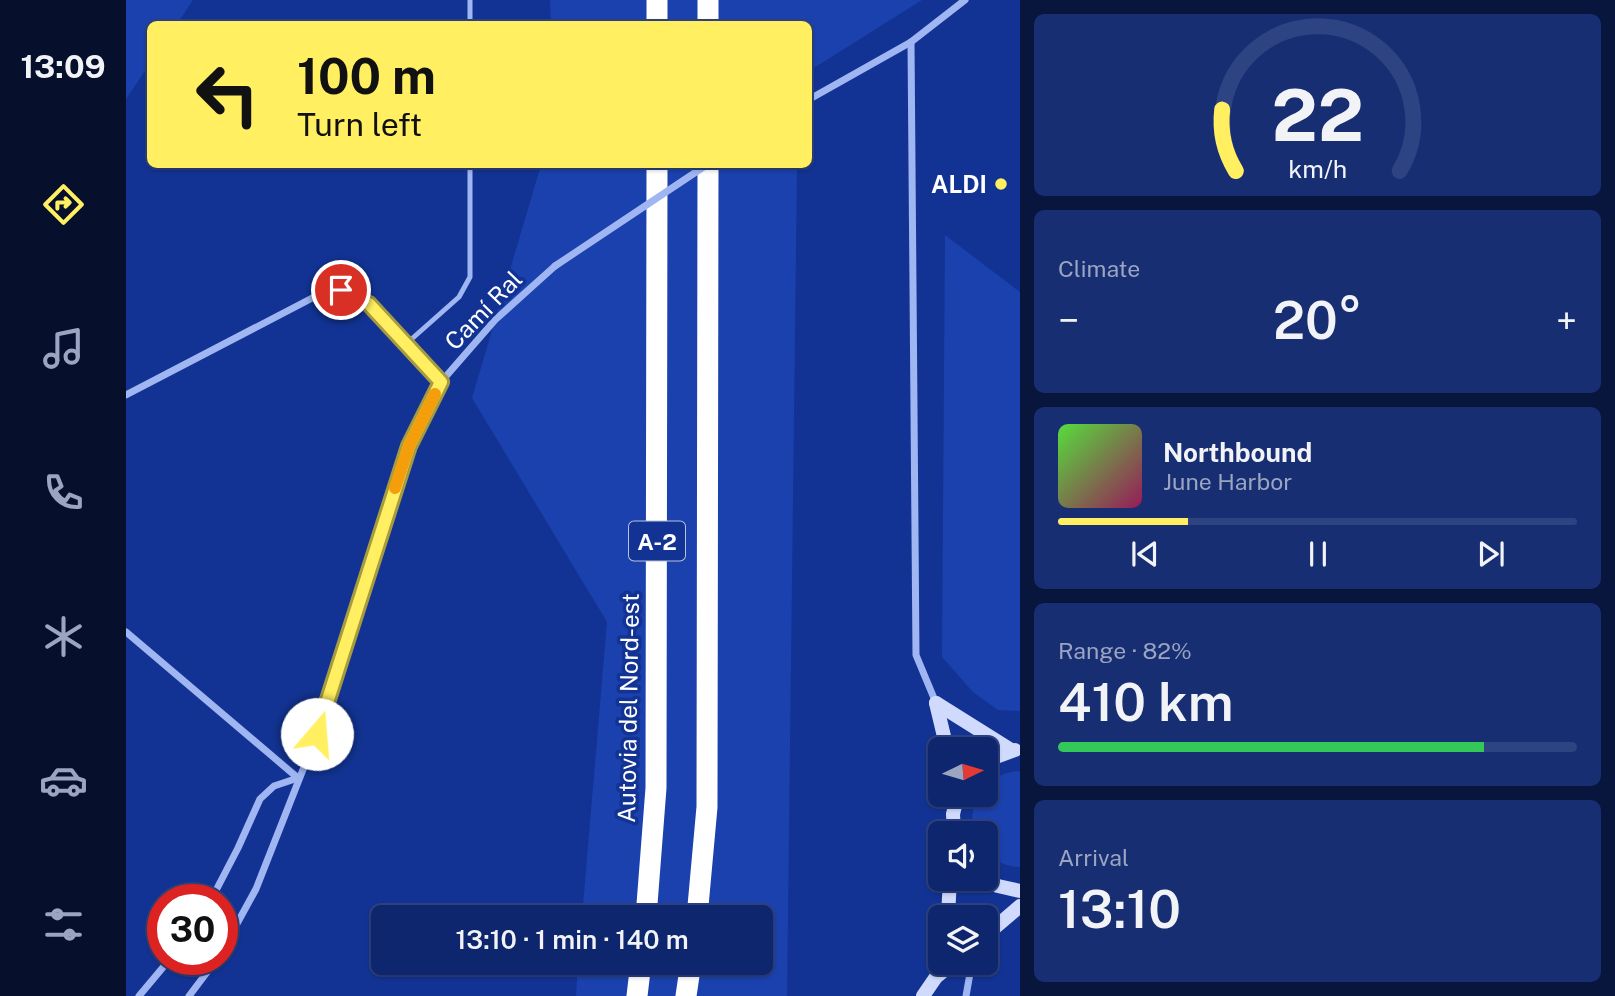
<!DOCTYPE html>
<html lang="en">
<head>
<meta charset="utf-8">
<style>
	:root { --surface:#0e266e; --page:#172e73; --text:#f1f3f6; --muted:#9ba5c2; --line:#2e4381; --accent:#ffef61 }
	body { margin:0; font-family:"Public Sans",sans-serif; background:var(--page); color:var(--text); height:100vh; display:flex; flex-direction:column; font-size:26px; white-space:nowrap }
	* { box-sizing:border-box; margin:0 }
	p { font-size:23px; color:var(--muted) }
	.icon { flex:none; width:38px; height:38px; fill:none; stroke:currentColor; stroke-width:2; stroke-linecap:round; stroke-linejoin:round }
	.map { position:relative; flex:1; overflow:hidden }
	.sheet { display:flex; flex-direction:column; gap:14px; padding:14px; background:#08153c; width:595px }
	.sheet>* { flex:none }
	.top-card { position:absolute; left:21px; top:21px; width:665px; height:147px; border-radius:10px; box-shadow:0 2px 5px #0004,0 0 0 2px var(--line); background:#ffef61; color:#111; overflow:hidden }
	.needle { width:46px; rotate:85deg }
	.controls { position:absolute; left:802px; top:737px; display:grid; gap:14px }
	.controls a { display:grid; place-items:center; width:70px; height:70px; border-radius:10px; background:var(--surface); box-shadow:0 2px 5px #0004,0 0 0 2px var(--line); font-size:35px }
	.speed { position:absolute; left:21px; top:884px; display:flex; gap:14px; font-size:35px; font-weight:700; text-align:center }
	.speed>* { display:grid; place-content:center; width:91px; height:91px; border-radius:50%; background:var(--surface); box-shadow:0 2px 5px #0004,0 0 0 2px var(--line); line-height:1 }
	.speed .limit { border:10px solid #d22; background:#fff; color:#111 }
	.pin { position:absolute; display:grid; place-items:center; width:60px; height:60px; color:#fff; margin:-30px; border:4px solid #fff; border-radius:50%; box-shadow:0 2px 7px #0007 }
	.me { position:absolute; width:77px; margin:-38px; rotate:18deg; stroke-linejoin:round; filter:drop-shadow(0 0 5px #0008) }
	.turn { display:flex; align-items:center; gap:24px; height:147px; padding:0 35px; font-size:32px }
	.turn .icon { width:91px; height:91px; stroke-width:2.5 }
	.turn b { display:block; font-size:49px; line-height:60px }
	.big { font-size:52px; font-weight:600; line-height:1.1 }
	.sheet .widget { flex:1; display:flex; flex-direction:column; justify-content:center; gap:10px; min-width:0; padding:0 24px; border-radius:10px; background:var(--page) }
	.sheet .dial { align-items:center; gap:0 }
	.dial svg { height:182px; overflow:visible; fill:none; stroke:var(--line); stroke-width:7; stroke-linecap:round; text-anchor:middle }
	.dial text { fill:var(--text); stroke:none }
	.song { display:flex; align-items:center; gap:21px }
	.cover { width:84px; height:84px; border-radius:10px; background:linear-gradient(135deg,hsl(110 70% 55%),hsl(330 70% 35%)) }
	.played { height:7px; border-radius:4px; background:linear-gradient(90deg,var(--accent) 25%,var(--line) 25%) }
	.keys { display:flex; justify-content:space-around; direction:ltr }
	.heat { display:flex; justify-content:space-between; align-items:center; font-size:38px; direction:ltr }
	.charge { height:10px; border-radius:5px; background:linear-gradient(90deg,#34c759 82%,var(--line) 0) }
	.trip { position:absolute; left:245px; top:905px; width:402px; height:70px; border-radius:10px; background:var(--surface); box-shadow:0 2px 5px #0004,0 0 0 2px var(--line); font-weight:600; line-height:70px; text-align:center }
	main { display:flex; flex:1; min-height:0 }
	.tabs { display:flex; flex-direction:column; width:126px; justify-content:space-around; align-items:center; background:#060f2c; color:var(--muted) }
	.tabs .icon { width:49px; height:49px }
	.tabs .current { color:var(--accent) }
	.tabs b { font-size:32px; color:var(--text) }
	.map>svg:first-child { display:block }
	.green { fill:#1a41ad }
	.lines { fill:none; stroke-linecap:round; stroke-linejoin:round }
	.service { stroke:#a0b6f2; stroke-width:5 }
	.minor { stroke:#a0b6f2; stroke-width:7 }
	.secondary { stroke:#cfdafc; stroke-width:14 }
	.motorway { stroke:#fff; stroke-width:21 }
	.minor-bridge { stroke:#a0b6f2; stroke-width:7 }
	.route-casing { stroke:#a69b3f; stroke-width:18 }
	.route { stroke:#ffef61; stroke-width:12 }
	.slow { stroke:#f59e0b; stroke-width:12 }
	.poi-dot { fill:#ffef61; stroke:#123393; stroke-width:2.5 }
	.labels { text-anchor:middle; dominant-baseline:central; stroke-width:7; stroke-linejoin:round; paint-order:stroke }
	.shield { fill:#123393; stroke:#b8c2df; stroke-width:2 }
	.shield-label { font-size:23px; font-weight:bold; fill:#fff }
	.poi-label { font-size:24px; font-weight:bold; fill:#fff; stroke:#123393; text-anchor:end }
	.street-label { font-size:24px; fill:#fff; stroke:#123393 }
</style>
</head>
<body>
<main>
<nav class="tabs">
<b>13:09</b>
<svg class="icon current" aria-label="directions" viewBox="0 0 24 24"><path d="M12 3l9 9-9 9-9-9zM9 14v-3h6M13 9l2 2-2 2"/></svg>
<svg class="icon" aria-label="music" viewBox="0 0 24 24"><path d="M9 18V5l10-2v13"/><circle cx="6" cy="18" r="3"/><circle cx="16" cy="16" r="3"/></svg>
<svg class="icon" aria-label="phone" viewBox="0 0 24 24"><path d="M5 4h4l2 5-3 2q2 4 5 5l2-3 5 2v4C11 20 4 13 5 4z"/></svg>
<svg class="icon" aria-label="climate" viewBox="0 0 24 24"><path d="M12 3v18M4 7l16 10M4 17L20 7"/></svg>
<svg class="icon" aria-label="car" viewBox="0 0 24 24"><path d="M5 17H2v-5l4-1 3-4h7l3 4 3 1v5h-3M9 17h6M6 11h13"/><circle cx="7" cy="17" r="2"/><circle cx="17" cy="17" r="2"/></svg>
<svg class="icon" aria-label="filters" viewBox="0 0 24 24"><path d="M4 7h16M4 17h16"/><circle cx="9" cy="7" r="2"/><circle cx="15" cy="17" r="2"/></svg>
</nav>
<div class="map">
<svg width="894" height="996" viewBox="0 0 894 996">
	<rect width="100%" height="100%" fill="#123393"/>
	<g class="green">
		<path d="M0 0H67L51 24H24V63L0 99Z"/>
		<path d="M424 0H796L683 71 682 24H425Z"/>
		<path d="M415 165H671L661 996H450L452 963 635 962V917H456L481 622 346 398Z"/>
		<path d="M819 235 894 292V711L872 710 847 692 816 657Z"/>
		<path d="M894 771V867C880 867 870 861 859 853V833H848C844 819 847 808 852 795L859 794V786C868 776 881 772 894 771Z"/>
	</g>
	<g class="lines">
		<g class="service">
			<path d="M344 24V0"/>
			<path d="M280 344 333 297 344 277V164"/>
		</g>
		<g class="minor">
			<path d="M785 42 790 655 810 703"/>
			<path d="M682 100 785 42 839 0"/>
			<path d="M0 395 192 295 215 290 243 304 315 382"/>
			<path d="M0 632 172 778"/>
			<path d="M85 900 112 848 134 799 148 786 172 778"/>
			<path d="M96 951 130 889 191 734 283 446 315 382 369 320 429 266"/>
			<path d="M13 996 44 959"/>
			<path d="M63 996 91 959"/>
			<path d="M840 996 846 962"/>
		</g>
		<g class="secondary">
			<path d="M810 703 885 750"/>
			<path d="M810 703 821 749"/>
			<path d="M859 761 889 750"/>
			<path d="M828 833 827 814 832 794"/>
			<path d="M857 878 872 886 894 891"/>
			<path d="M822 917 824 878"/>
			<path d="M859 936 894 906"/>
			<path d="M797 996 810 977 828 962"/>
		</g>
		<g class="motorway">
			<path d="M531 0V24"/>
			<path d="M582 0V24"/>
			<path d="M520 917 530 788 531 164"/>
			<path d="M571 917 581 807 582 164"/>
			<path d="M511 996 515 962"/>
			<path d="M560 996 565 962"/>
		</g>
		<path class="minor-bridge" d="M429 266 582 164"/>
	</g>
	<g class="lines">
		<g class="route-casing">
			<path id="route" d="M191 734 283 446 315 382 243 304 215 290"/>
		</g>
		<use href="#route" class="route"/>
		<path class="slow" d="M269 488 283 446 309 394"/>
	</g>
	<circle class="poi-dot" cx="875" cy="184" r="7"/>
	<g class="labels">
		<rect class="shield" x="503" y="521.5" width="56" height="39" rx="5"/>
		<g class="shield-label">
			<text x="531" y="541">A-2</text>
		</g>
		<g class="poi-label">
			<text x="861" y="184">ALDI</text>
		</g>
		<g class="street-label">
			<text transform="translate(357 310) rotate(-46)">Camí Ral</text>
			<text transform="translate(502 708) rotate(-89)">Autovia del Nord-est</text>
		</g>
	</g>
</svg>
<div class="controls">
<a><svg class="needle" viewBox="-14 -14 28 28"><path d="M0-13l5 13h-10z" fill="#e53935"/><path d="M0 13l5-13h-10z" fill="#9ba5c2"/></svg></a>
<a><svg class="icon" aria-label="sound" viewBox="0 0 24 24"><path d="M4 9h4l5-4v14l-5-4H4zM17 9q2 3 0 6"/></svg></a>
<a><svg class="icon" aria-label="layers" viewBox="0 0 24 24"><path d="M12 4l9 5-9 5-9-5zM3 14l9 5 9-5"/></svg></a>
</div>
<div class="speed"><div class="limit">30</div></div>
<div class="pin" style="left:215px;top:290px;background:#d93025"><svg class="icon" aria-label="arrive" viewBox="0 0 24 24"><path d="M6 21V4h12l-3 4 3 4H6"/></svg></div>
<svg class="me" style="left:191px;top:734px" viewBox="-20 -20 40 40"><circle r="19" fill="#fff"/><path d="M0-13L10 11 0 6-10 11z" fill="#ffef61"/></svg>
<div class="trip">13:10 · 1 min · 140 m</div>
<div class="top-card">
<div class="turn"><svg class="icon" aria-label="left" viewBox="0 0 24 24"><path d="M17 20v-9H6M10 6l-5 5 5 5"/></svg><div><b>100 m</b>Turn left</div></div>
</div>
</div>
<section class="sheet">
<div class="widget dial"><svg viewBox="0 0 100 80">
<path d="M14 69A42 42 0 1 1 86 69"/>
<path d="M14 69A42 42 0 0 1 8 42" stroke="#ffef61"/>
<text x="50" y="56" font-size="32" font-weight="700">22</text>
<text x="50" y="72" font-size="11">km/h</text>
</svg></div>
<div class="widget"><p>Climate</p>
<div class="heat"><a>−</a><b class="big">20°</b><a>+</a></div>
</div>
<div class="widget">
<div class="song"><i class="cover"></i><div><b>Northbound</b><p>June Harbor</p></div></div>
<div class="played"></div>
<div class="keys"><svg class="icon" aria-label="previous" viewBox="0 0 24 24"><path d="M18 5L8 12l10 7zM5 5v14"/></svg><svg class="icon" aria-label="pause" viewBox="0 0 24 24"><path d="M8 5v14M16 5v14"/></svg><svg class="icon" aria-label="next" viewBox="0 0 24 24"><path d="M6 5l10 7-10 7zM19 5v14"/></svg></div>
</div>
<div class="widget"><p>Range · 82%</p><b class="big">410 km</b><div class="charge"></div></div>
<div class="widget"><p>Arrival</p><b class="big">13:10</b></div>
</section>
</main>
</body>
</html>
